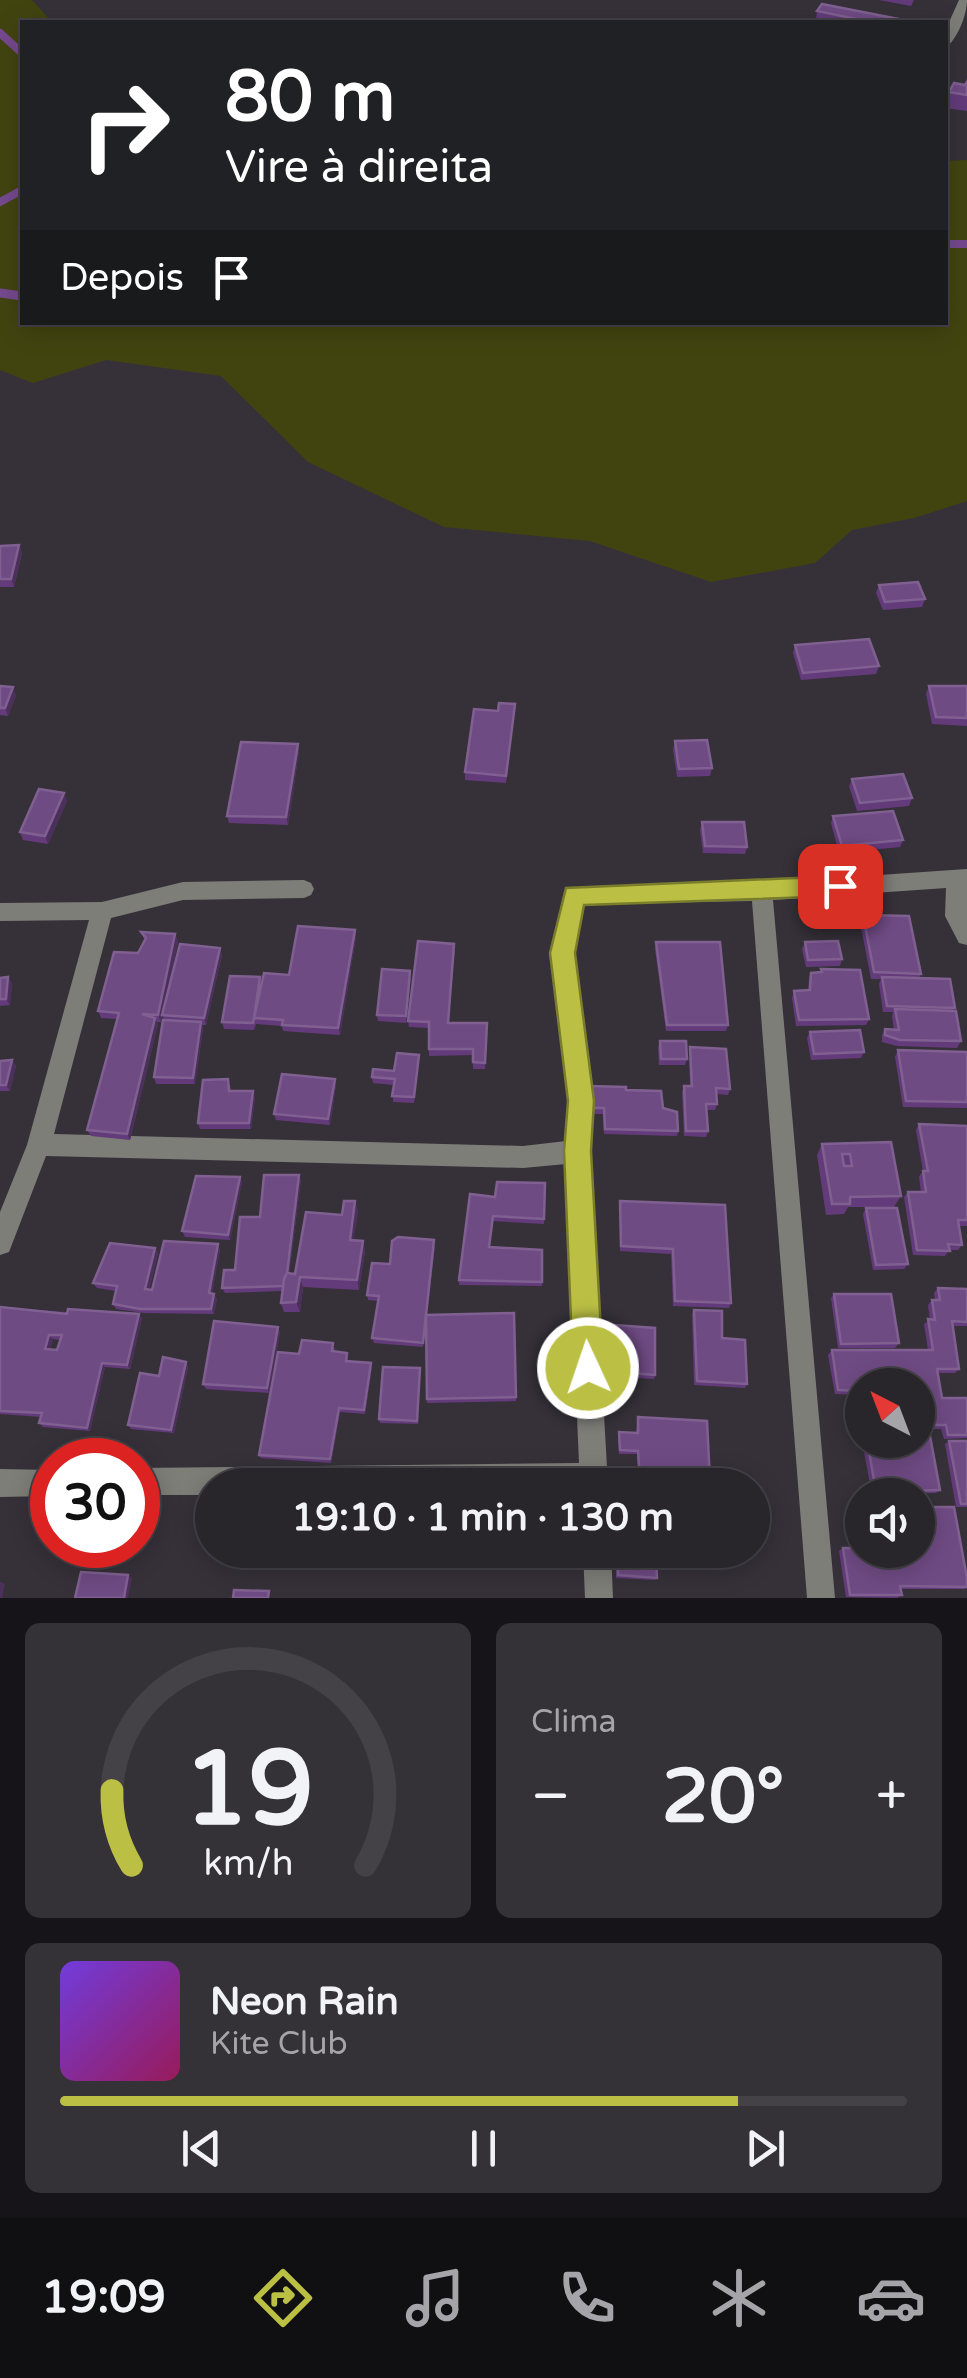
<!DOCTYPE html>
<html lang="pt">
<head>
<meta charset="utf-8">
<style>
	:root { --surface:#28252b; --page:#343137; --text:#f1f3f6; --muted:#a5a5a9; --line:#444247; --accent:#bbc044 }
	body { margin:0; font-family:"Varela Round",sans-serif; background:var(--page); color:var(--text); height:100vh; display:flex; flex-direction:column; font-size:38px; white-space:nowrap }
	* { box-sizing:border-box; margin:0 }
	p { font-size:32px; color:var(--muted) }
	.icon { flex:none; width:55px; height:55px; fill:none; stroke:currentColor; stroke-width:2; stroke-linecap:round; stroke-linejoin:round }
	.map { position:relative; height:1598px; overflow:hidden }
	.side { display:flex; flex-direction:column; gap:25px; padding:25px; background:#161418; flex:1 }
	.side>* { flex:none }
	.hud { position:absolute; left:20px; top:20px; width:928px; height:305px; border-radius:0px; box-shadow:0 5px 25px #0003,0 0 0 2px var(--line); background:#202124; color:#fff; overflow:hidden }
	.needle { width:65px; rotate:318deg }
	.controls { position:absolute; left:845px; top:1368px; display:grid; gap:20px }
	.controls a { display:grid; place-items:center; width:90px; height:90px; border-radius:50%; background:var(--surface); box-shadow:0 5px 25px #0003,0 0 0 2px var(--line); font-size:50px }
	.speed { position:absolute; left:30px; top:1438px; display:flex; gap:20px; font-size:50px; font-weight:700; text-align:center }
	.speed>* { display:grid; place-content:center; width:130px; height:130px; border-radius:50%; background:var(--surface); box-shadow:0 5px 25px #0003,0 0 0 2px var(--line); line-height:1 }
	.speed .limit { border:15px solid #d22; background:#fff; color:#111 }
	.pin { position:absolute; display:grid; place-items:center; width:85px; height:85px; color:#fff; margin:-42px; border-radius:20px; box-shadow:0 5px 15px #0006 }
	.me { position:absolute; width:110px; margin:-55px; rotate:357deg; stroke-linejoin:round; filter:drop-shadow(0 0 8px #0008) }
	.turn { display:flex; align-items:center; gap:35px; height:210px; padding:0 40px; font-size:45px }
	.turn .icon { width:130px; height:130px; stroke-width:2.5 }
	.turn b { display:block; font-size:70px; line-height:85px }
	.then { display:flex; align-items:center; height:95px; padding:0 40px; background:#0003; gap:20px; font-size:38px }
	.big { font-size:75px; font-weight:700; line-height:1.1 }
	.side .widget { flex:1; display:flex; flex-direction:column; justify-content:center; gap:15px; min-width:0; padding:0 35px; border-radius:15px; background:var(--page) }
	.side .dial { align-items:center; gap:0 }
	.dial svg { height:260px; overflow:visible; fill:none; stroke:var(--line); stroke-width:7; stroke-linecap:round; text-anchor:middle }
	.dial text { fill:var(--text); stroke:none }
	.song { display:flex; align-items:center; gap:30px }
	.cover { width:120px; height:120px; border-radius:15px; background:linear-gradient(135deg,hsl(260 70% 55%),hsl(330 70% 35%)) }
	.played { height:10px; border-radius:5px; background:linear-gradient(90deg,var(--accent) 80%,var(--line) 80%) }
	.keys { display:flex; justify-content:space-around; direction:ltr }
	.heat { display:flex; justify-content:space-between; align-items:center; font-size:55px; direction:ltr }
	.side .tiles { flex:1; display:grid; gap:25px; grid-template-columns:1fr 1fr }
	.widget:last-child { grid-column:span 2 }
	.trip { position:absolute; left:195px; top:1468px; width:575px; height:100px; border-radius:50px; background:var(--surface); box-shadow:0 5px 25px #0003,0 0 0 2px var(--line); font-weight:700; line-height:100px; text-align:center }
	.tab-bar { display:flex; height:160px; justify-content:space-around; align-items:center; background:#100f11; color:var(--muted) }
	.tab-bar .icon { width:70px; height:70px }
	.tab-bar .selected { color:var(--accent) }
	.tab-bar b { font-size:45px; color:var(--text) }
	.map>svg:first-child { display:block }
	.green { fill:#424410 }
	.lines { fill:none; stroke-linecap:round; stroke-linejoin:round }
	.stream-far1 { stroke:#75498f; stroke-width:8 }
	.stream { stroke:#75498f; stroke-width:9 }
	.minor { fill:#7e7e79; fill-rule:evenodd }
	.wall { fill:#633b7b; fill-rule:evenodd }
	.shaded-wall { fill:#4c305c }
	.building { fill:#6f4b84; stroke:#7f6091; stroke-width:2.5; fill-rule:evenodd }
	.route { fill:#bbc044; stroke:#7a7d2c; stroke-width:2.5 }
</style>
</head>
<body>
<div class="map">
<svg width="967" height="1598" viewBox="0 0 967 1598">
	<rect width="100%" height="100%" fill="#363139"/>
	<path class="green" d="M0 0H32L52 22H22V322H945V161L967 160V501L914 518 852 530 815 563 711 582 590 541 444 527 308 462 221 376 106 360 33 383 0 370Z"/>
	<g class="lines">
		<g class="stream-far1">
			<path d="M0 33 22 53"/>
			<path d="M0 202 22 190"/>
			<path d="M945 244H967"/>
		</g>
		<g class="stream">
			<path d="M0 293 22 296"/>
			<path d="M316 322H329"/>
		</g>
		<g class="minor">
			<path d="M959 0H967C967 15 957 40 945 48V31Z"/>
			<path d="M967 869V945L959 943 945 916 946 888 773 900 835 1598H807L752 901 583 904 574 953 593 1101 589 1151 608 1485H212V1495H138V1468L579 1463 566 1164 523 1168 46 1156 9 1252 0 1255V1212L27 1145 89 920 0 921V903L102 902 183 882 304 880 311 883 314 889 311 895 304 898 183 900 111 918 54 1134 523 1146 566 1141 569 1101 552 953 567 889 762 883Z"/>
			<path d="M0 1469 52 1470V1496L0 1497Z"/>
			<path d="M583 1550H611L613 1598H585Z"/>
		</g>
	</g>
	<g class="wall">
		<path d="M879 0H914L911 6Z"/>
		<path d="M817 11 909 22H833L816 19Z"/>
		<path d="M967 78V111L945 108 949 92 965 85Z"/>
		<path d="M19 545 22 553 14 587H0V546Z"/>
		<path d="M879 585 925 599 922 607 883 610 876 593Z"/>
		<path d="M795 645 879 666 876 674 801 680 793 653Z"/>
		<path d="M0 686 16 695 8 716 0 715Z"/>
		<path d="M929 686H967V726L932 724 926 694Z"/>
		<path d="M515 704 506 783 465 780V772L498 711Z"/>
		<path d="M675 741 712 768 710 776 677 777 673 749Z"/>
		<path d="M299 751 288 825 229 823 227 816Z"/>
		<path d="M852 779 912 798 909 806 857 811 849 786Z"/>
		<path d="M64 793 67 801 48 844 23 840 20 832Z"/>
		<path d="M833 816 903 840 900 847 839 853 831 823Z"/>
		<path d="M702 822 747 847 745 854 703 853 700 830Z"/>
		<path d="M863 915 921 974 919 978 955 1008 953 1011 961 1041 957 1048 897 1046 882 1042V1035L885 1029 894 1030 892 1016 893 1012H883L879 984 881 979H871L860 922Z"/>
		<path d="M355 930 356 937 340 1035 283 1031 282 1026 256 1024 254 1030 224 1029 222 1022 262 983 289 975Z"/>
		<path d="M141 932 175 934 178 941 164 1009 222 955 206 1025H202L203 1028 195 1084H156L154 1077 164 1020 162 1015 161 1022H156L158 1024 130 1140 91 1136 87 1130 117 1019 101 1018 98 1011 138 953 145 941Z"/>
		<path d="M656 942 728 1025 726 1031H666L655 949Z"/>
		<path d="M805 942 842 959 840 966 806 967 802 949Z"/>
		<path d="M455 950 448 1023H487L485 1069H473V1055L429 1056V1028L409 1027 408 1021Z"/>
		<path d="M821 969 869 1019 866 1025 796 1026 792 998 794 991 808 990 809 979 811 973H820Z"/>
		<path d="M8 977 12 984 10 1005 0 1006V978Z"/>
		<path d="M411 977 406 1023 378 1021 377 1015Z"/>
		<path d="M810 1032 864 1052 861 1058 811 1060 807 1038Z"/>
		<path d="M660 1041 687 1059 685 1065H659L658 1047Z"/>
		<path d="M690 1047 730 1089 728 1095 717 1094V1104L715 1110H706L708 1131 706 1137 684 1136 682 1092 684 1086H690L689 1053Z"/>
		<path d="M898 1050 967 1052V1108L903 1107 895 1057Z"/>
		<path d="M12 1060 16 1066 10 1091H0V1061Z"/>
		<path d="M419 1062 414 1103 393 1102 394 1085 373 1083 372 1077Z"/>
		<path d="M230 1085 231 1091 255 1097 251 1129H200L198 1123Z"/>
		<path d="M336 1085 330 1125 276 1120 274 1114Z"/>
		<path d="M588 1086 626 1090 663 1108 678 1131 677 1136 604 1134 603 1114H589Z"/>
		<path d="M919 1124 967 1126V1226H959L962 1245 958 1250H949L945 1256 913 1255 904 1197 908 1192H921L919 1177 923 1171 916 1130Z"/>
		<path d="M891 1142 901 1196 894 1207H848L844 1214 826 1215 817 1155 822 1144Z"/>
		<path d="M240 1177 242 1182 230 1240 185 1237 182 1231Z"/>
		<path d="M301 1180 289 1274H295L355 1201 358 1212 353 1240 363 1241 365 1251 359 1290 303 1287 300 1312H284L281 1303 282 1291 225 1293 222 1288 235 1270 260 1217Z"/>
		<path d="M545 1183 544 1224 493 1221 489 1247 542 1250V1286L459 1285V1280L495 1197Z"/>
		<path d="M620 1201 731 1303 729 1308 673 1306 671 1254 620 1251Z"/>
		<path d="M866 1208 908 1264 904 1269 873 1270 863 1214Z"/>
		<path d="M435 1246 427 1315 514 1313 516 1401 427 1403 426 1323 423 1347 374 1343 372 1338 378 1301 368 1300 367 1295 390 1264Z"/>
		<path d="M155 1248 158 1253 149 1290H152L220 1249 212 1293 217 1299 214 1314 144 1313 116 1309 113 1304 116 1291 97 1288 93 1283Z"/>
		<path d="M938 1288 967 1289V1326H953L959 1369 955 1373H937L942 1398H967V1438L944 1439 941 1429H929L940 1490 936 1493 872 1495 860 1430 862 1428V1440H918V1385H862V1395L835 1394 828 1355 832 1350H928L924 1324 930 1320 928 1305 932 1300H935L934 1293Z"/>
		<path d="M834 1294 899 1343 895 1348H838L831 1298Z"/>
		<path d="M0 1307 142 1318 130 1369 105 1367 90 1431 43 1427 39 1423 41 1417 0 1414ZM53 1339 60 1340 57 1350 50 1349Z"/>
		<path d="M694 1310 722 1338 747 1384 745 1388 694 1385 692 1314Z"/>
		<path d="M600 1324 655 1375 654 1379 599 1376Z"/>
		<path d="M280 1332 269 1393 206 1389 203 1384Z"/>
		<path d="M335 1348 334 1351 347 1353 348 1361 372 1367 365 1414 340 1412 331 1463 261 1458 259 1455 299 1354Z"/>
		<path d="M186 1362 188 1367 174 1433 131 1429 128 1425Z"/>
		<path d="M420 1368 418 1424 380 1423 379 1419Z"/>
		<path d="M638 1417 710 1481 708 1484 638 1481 637 1454H619L618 1436 619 1432 636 1433Z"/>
		<path d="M949 1441H967V1507H956L945 1444Z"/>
		<path d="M926 1507 967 1578V1588L964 1589H900L902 1595 897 1598 846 1597 839 1551 843 1548 918 1550 926 1530 922 1510Z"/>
		<path d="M616 1550H656L657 1578 655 1580 616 1578Z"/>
	</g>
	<g class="shaded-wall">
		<path d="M19 545 22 553 14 587 11 579Z"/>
		<path d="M13 687 16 695 8 716 5 708Z"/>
		<path d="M298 744 299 751 288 825 286 817Z"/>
		<path d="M64 793 67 801 48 844 45 836Z"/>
		<path d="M355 930 356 937 340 1035 338 1028Z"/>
		<path d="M175 934 178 941 161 1022 158 1015Z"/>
		<path d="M220 948 222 955 206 1025 204 1018Z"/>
		<path d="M8 977 12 984 10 1005 6 999Z"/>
		<path d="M155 1018 158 1024 130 1140 127 1134Z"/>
		<path d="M201 1022 203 1028 195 1084 193 1078Z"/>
		<path d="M12 1060 16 1066 10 1091 6 1085Z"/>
		<path d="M335 1079 336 1085 330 1125 328 1119Z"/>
		<path d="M253 1091 255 1097 251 1129 249 1123Z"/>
		<path d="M299 1175 301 1180 287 1291 285 1286Z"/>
		<path d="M240 1177 242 1182 230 1240 228 1235Z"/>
		<path d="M355 1201 358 1212 352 1250 350 1240Z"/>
		<path d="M363 1241 365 1251 359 1290 357 1280Z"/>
		<path d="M218 1244 220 1249 211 1298 209 1293Z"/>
		<path d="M155 1248 158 1253 148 1294 145 1289Z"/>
		<path d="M300 1277 303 1287 300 1312 296 1302Z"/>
		<path d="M214 1294 217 1299 214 1314 211 1309Z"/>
		<path d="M139 1314 142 1318 130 1369 127 1365Z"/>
		<path d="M278 1327 280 1332 269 1393 267 1388Z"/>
		<path d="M49 1335 53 1339 49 1353 45 1349Z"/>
		<path d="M186 1362 188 1367 174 1433 171 1430Z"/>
		<path d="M102 1363 105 1367 90 1431 87 1428Z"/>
		<path d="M371 1363 372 1367 365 1414 364 1410Z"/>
		<path d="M339 1408 340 1412 331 1463 330 1459Z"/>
		<path d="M128 1575 132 1578 128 1598H124Z"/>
		<path d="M0 1582 5 1584 2 1598H0Z"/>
	</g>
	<g class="building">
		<path d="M822 4 909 21 908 22H859L861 20 817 11Z"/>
		<path d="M967 82V95L949 92 954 83 965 85Z"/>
		<path d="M19 545 11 579H0V546Z"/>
		<path d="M918 582 925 599 885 602 879 585Z"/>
		<path d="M869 639 879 666 803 673 795 645Z"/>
		<path d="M0 686 13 687 5 708H0Z"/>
		<path d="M929 686H967V718L936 717Z"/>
		<path d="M499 703 515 704 506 776 465 772 474 709 498 711Z"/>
		<path d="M707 740 712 768 679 769 675 741Z"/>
		<path d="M241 742 298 744 286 817 227 816Z"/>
		<path d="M903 774 912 798 860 803 852 779Z"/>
		<path d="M39 789 64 793 45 836 20 832Z"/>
		<path d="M893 811 903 840 842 846 833 816Z"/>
		<path d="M702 822H744L747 847 705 846Z"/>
		<path d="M863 915 909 916 921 974 874 972Z"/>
		<path d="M298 926 355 930 338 1028 282 1025 283 1020 254 1018 253 1023 222 1022 230 976 260 977 254 1018 264 973 289 975Z"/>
		<path d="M141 932 175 934 158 1015 142 1014 155 1018 127 1134 87 1130 119 1013 98 1011 114 952 138 953 146 938Z"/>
		<path d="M418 941 454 944 448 1023H487L485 1063 473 1062V1049H429V1022L408 1021Z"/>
		<path d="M838 941 842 959 808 960 805 942Z"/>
		<path d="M656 942H720L728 1025H667Z"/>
		<path d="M180 944 220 948 204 1018 162 1015Z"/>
		<path d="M382 969 410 971 406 1016 377 1015Z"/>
		<path d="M821 969 860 970 869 1019 799 1020 794 991 810 990 811 973 822 972Z"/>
		<path d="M8 977 6 999H0V978Z"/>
		<path d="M882 977 950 979 955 1008 887 1006Z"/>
		<path d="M895 1009 956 1011 961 1041 900 1040 885 1035V1029L899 1030Z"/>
		<path d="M163 1020 201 1022 193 1078 154 1077Z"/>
		<path d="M860 1030 864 1052 814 1054 810 1032Z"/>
		<path d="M660 1041H686L687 1059H661Z"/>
		<path d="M690 1047 726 1049 730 1089 716 1088 717 1104H706L708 1131H686L684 1086H692Z"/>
		<path d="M898 1050 967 1052V1102L906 1101Z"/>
		<path d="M397 1053 419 1055 414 1097 392 1096 395 1079 372 1077 373 1069 394 1071Z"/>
		<path d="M12 1060 6 1085H0V1061Z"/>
		<path d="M282 1074 335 1079 328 1119 274 1114Z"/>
		<path d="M228 1079 229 1091H253L249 1123H198L203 1080Z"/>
		<path d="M588 1086 626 1087V1090L661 1091 663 1108 677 1112 678 1131 605 1129 604 1108H589Z"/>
		<path d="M919 1124 967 1126V1220H958L962 1245 948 1244 950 1251 917 1250 908 1192H926L923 1171H928Z"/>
		<path d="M891 1142 901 1196 850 1197V1204H832L822 1144ZM842 1154H850L852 1166H844Z"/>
		<path d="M264 1175H299L287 1274 284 1279 283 1286 222 1288 224 1270H235L240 1217H260Z"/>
		<path d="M196 1176 240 1177 228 1235 182 1231Z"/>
		<path d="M497 1182 545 1183 544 1219 493 1216 489 1247 542 1250V1282L459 1280 470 1194 495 1197Z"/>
		<path d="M344 1201H355L350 1240 363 1241 357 1280 300 1277 296 1302 281 1303 284 1279 287 1273 295 1274 306 1212 342 1215Z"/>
		<path d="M620 1201 725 1205 731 1303 675 1301 673 1249 621 1246Z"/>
		<path d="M866 1208H897L908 1264 876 1265Z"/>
		<path d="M398 1237 434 1240 423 1343 372 1338 379 1296 367 1295 372 1263 390 1264 392 1241Z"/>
		<path d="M164 1241 218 1244 209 1293 214 1294 211 1309H140L113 1304 117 1286 93 1283 110 1243 155 1248 145 1289 152 1290Z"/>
		<path d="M938 1288 967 1289V1322L952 1321 959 1369H937L942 1398H967V1435H948L946 1425H928L940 1490 876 1492 867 1440H918V1385H862V1391L838 1390 832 1350H933L928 1319 935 1320 932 1300H940Z"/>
		<path d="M834 1294H891L899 1343 841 1344Z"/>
		<path d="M0 1307 67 1314 68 1309 139 1314 127 1365 102 1363 87 1428 39 1423 42 1413 0 1411ZM49 1335H62L57 1350 45 1349Z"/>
		<path d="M694 1310 722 1311V1338L745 1340 747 1384 697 1381Z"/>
		<path d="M514 1313 516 1397 427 1399 426 1315Z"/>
		<path d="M214 1321 278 1327 267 1388 203 1384Z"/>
		<path d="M600 1324 655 1328V1375L600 1371Z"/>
		<path d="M302 1340 333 1343 332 1351 347 1353 346 1361 371 1363 364 1410 339 1408 330 1459 259 1455 278 1352 299 1354Z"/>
		<path d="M163 1357 186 1362 171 1430 128 1425 140 1373 159 1376Z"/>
		<path d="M383 1367 420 1368 417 1421 379 1419Z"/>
		<path d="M638 1417 707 1421 710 1481 640 1478 638 1451 620 1450 619 1432 638 1433Z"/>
		<path d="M949 1441H967V1504H961Z"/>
		<path d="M926 1507H954L967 1578V1587L900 1586 902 1595H850L843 1548H862V1550H918V1530H931Z"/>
		<path d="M618 1550H656L657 1578 618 1575Z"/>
		<path d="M81 1572 128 1575 124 1598H75Z"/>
		<path d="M234 1590 269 1591 268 1598H233Z"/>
	</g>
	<path class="route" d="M840 876 848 879 851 886 848 893 840 896 584 905 575 953 594 1101 591 1151 603 1368 598 1378 588 1383 578 1378 573 1368 564 1151 568 1101 550 953 566 888Z"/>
</svg>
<div class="controls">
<a><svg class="needle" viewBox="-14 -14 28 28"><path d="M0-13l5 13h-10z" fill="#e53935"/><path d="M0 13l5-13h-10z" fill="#a5a5a9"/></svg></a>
<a><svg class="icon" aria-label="sound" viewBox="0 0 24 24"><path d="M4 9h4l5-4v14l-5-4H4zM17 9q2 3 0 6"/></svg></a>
</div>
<div class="speed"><div class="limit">30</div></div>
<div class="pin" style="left:840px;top:886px;background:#d93025"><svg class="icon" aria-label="arrive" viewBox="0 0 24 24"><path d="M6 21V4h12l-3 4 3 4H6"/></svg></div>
<svg class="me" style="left:588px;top:1368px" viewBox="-20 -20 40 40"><circle r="17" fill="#bbc044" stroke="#fff" stroke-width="3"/><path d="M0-11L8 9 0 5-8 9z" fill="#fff"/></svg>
<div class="trip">19:10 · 1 min · 130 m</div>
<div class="hud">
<div class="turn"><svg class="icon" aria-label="right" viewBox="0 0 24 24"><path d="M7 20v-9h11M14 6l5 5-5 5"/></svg><div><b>80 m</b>Vire à direita</div></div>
<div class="then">Depois<svg class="icon" aria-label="arrive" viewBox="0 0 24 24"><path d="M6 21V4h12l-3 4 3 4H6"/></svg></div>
</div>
</div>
<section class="side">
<div class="tiles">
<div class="widget dial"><svg viewBox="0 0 100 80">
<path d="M14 69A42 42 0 1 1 86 69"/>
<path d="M14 69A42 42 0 0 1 8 46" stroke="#bbc044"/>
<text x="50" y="56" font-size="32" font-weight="700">19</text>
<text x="50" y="72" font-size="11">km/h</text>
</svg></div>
<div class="widget"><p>Clima</p>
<div class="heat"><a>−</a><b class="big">20°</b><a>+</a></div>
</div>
<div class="widget">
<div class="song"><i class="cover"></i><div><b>Neon Rain</b><p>Kite Club</p></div></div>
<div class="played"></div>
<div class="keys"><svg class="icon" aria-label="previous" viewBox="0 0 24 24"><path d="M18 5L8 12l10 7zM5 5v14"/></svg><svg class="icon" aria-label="pause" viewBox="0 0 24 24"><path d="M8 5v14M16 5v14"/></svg><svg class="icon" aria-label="next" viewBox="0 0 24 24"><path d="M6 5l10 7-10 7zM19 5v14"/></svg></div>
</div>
</div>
</section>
<nav class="tab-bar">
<b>19:09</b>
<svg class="icon selected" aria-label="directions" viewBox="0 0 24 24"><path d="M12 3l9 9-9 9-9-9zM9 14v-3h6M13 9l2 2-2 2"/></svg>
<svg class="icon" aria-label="music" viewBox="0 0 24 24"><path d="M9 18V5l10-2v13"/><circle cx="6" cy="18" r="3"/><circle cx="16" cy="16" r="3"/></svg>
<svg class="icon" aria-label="phone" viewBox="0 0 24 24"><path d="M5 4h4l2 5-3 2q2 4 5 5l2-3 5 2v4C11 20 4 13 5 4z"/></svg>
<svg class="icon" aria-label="climate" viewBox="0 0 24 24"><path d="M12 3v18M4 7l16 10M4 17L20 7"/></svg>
<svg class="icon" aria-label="car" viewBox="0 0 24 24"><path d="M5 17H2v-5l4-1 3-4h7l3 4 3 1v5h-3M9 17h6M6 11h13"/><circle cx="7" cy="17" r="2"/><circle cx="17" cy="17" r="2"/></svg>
</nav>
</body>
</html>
